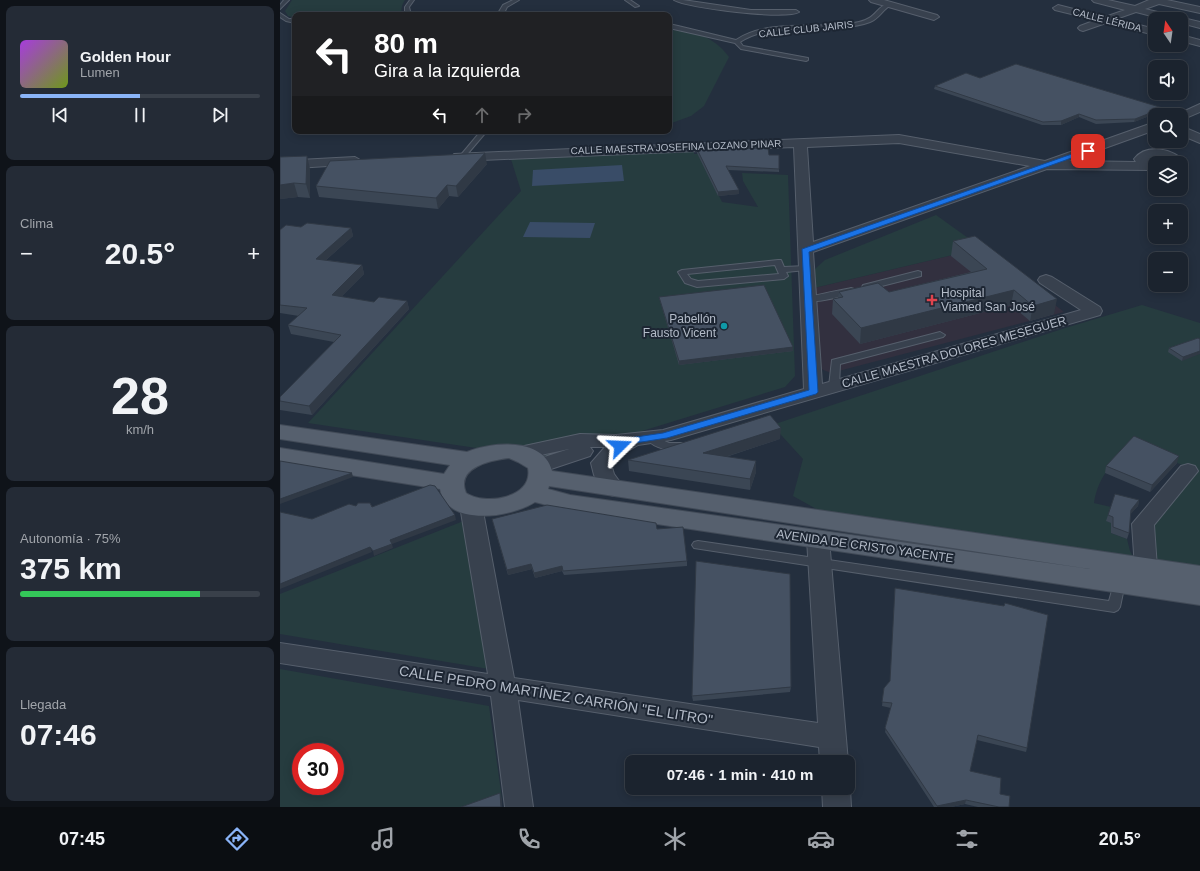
<!DOCTYPE html>
<html lang="es">
<head>
<meta charset="utf-8">
<style>
	:root { --surface:#1b232e; --page:#242b36; --text:#f1f3f6; --muted:#a0a4aa; --line:#39404a; --accent:#8ab4f8 }
	body { margin:0; font-family:Helvetica,sans-serif; background:var(--page); color:var(--text); height:100vh; display:flex; flex-direction:column; font-size:15px; white-space:nowrap }
	* { box-sizing:border-box; margin:0 }
	p { font-size:13px; color:var(--muted) }
	.icon { flex:none; width:22px; height:22px; fill:none; stroke:currentColor; stroke-width:2; stroke-linecap:round; stroke-linejoin:round }
	.map { position:relative; flex:1; overflow:hidden }
	.side { display:flex; flex-direction:column; gap:6px; padding:6px; background:#0f1319; width:280px }
	.side>* { flex:none }
	.banner { position:absolute; left:12px; top:12px; width:380px; height:122px; border-radius:8px; box-shadow:0 2px 10px #0003,0 0 0 1px var(--line); background:#202124; color:#fff; overflow:hidden }
	.needle { width:26px; rotate:347deg }
	.tools { position:absolute; left:868px; top:12px; display:grid; gap:8px }
	.tools a { display:grid; place-items:center; width:40px; height:40px; border-radius:8px; background:var(--surface); box-shadow:0 2px 10px #0003,0 0 0 1px var(--line); font-size:20px }
	.speed { position:absolute; left:12px; top:743px; display:flex; gap:8px; font-size:20px; font-weight:700; text-align:center }
	.speed>* { display:grid; place-content:center; width:52px; height:52px; border-radius:50%; background:var(--surface); box-shadow:0 2px 10px #0003,0 0 0 1px var(--line); line-height:1 }
	.speed .limit { border:6px solid #d22; background:#fff; color:#111 }
	.pin { position:absolute; display:grid; place-items:center; width:34px; height:34px; color:#fff; margin:-17px; border-radius:8px; box-shadow:0 2px 6px #0006 }
	.me { position:absolute; width:44px; margin:-22px; rotate:69deg; stroke-linejoin:round; filter:drop-shadow(0 0 3px #0008) }
	.turn { display:flex; align-items:center; gap:14px; height:84px; padding:0 16px; font-size:18px }
	.turn .icon { width:52px; height:52px; stroke-width:2.5 }
	.turn b { display:block; font-size:28px; line-height:34px }
	.lanes { display:flex; align-items:center; height:38px; padding:0 16px; background:#0003; justify-content:center; gap:20px; direction:ltr }
	.lanes .off { opacity:.35 }
	.big { font-size:30px; font-weight:700; line-height:1.1 }
	.side .widget { flex:1; display:flex; flex-direction:column; justify-content:center; gap:6px; min-width:0; padding:0 14px; border-radius:8px; background:var(--page) }
	.side .dial { align-items:center; gap:0 }
	.dial b { font-size:52px; line-height:1 }
	.song { display:flex; align-items:center; gap:12px }
	.cover { width:48px; height:48px; border-radius:6px; background:linear-gradient(135deg,hsl(280 70% 55%),hsl(80 70% 35%)) }
	.played { height:4px; border-radius:2px; background:linear-gradient(90deg,var(--accent) 50%,var(--line) 50%) }
	.keys { display:flex; justify-content:space-around; direction:ltr }
	.heat { display:flex; justify-content:space-between; align-items:center; font-size:22px; direction:ltr }
	.charge { height:6px; border-radius:3px; background:linear-gradient(90deg,#34c759 75%,var(--line) 0) }
	.trip { position:absolute; left:345px; top:755px; width:230px; height:40px; border-radius:8px; background:var(--surface); box-shadow:0 2px 10px #0003,0 0 0 1px var(--line); font-weight:700; line-height:40px; text-align:center }
	.tab-bar { display:flex; height:64px; justify-content:space-around; align-items:center; background:#0b0e12; color:var(--muted) }
	.tab-bar .icon { width:28px; height:28px }
	.tab-bar .active { color:var(--accent) }
	.tab-bar b { font-size:18px; color:var(--text) }
	main { display:flex; flex:1; min-height:0 }
	.map>svg:first-child { display:block }
	.medical { fill:#32303f }
	.green { fill:#263c3f; fill-rule:evenodd }
	.water { fill:#394c67 }
	.lines { fill:none; stroke-linecap:round; stroke-linejoin:round }
	.lane-casing { stroke:#565f6c; stroke-width:2 }
	.street-casing { stroke:#565f6c; stroke-width:2 }
	.primary-casing { stroke:#414a57; stroke-width:2 }
	.lane { fill:#38414e; fill-rule:evenodd }
	.street { fill:#38414e; fill-rule:evenodd }
	.primary { fill:#56606e; fill-rule:evenodd }
	.wall { fill:#3b4654 }
	.shaded-wall { fill:#303945 }
	.building { fill:#455162; stroke:#303945 }
	.route { fill:#1a73e8; stroke:#114b97 }
	.health-dot { fill:#e0444e; stroke:#1d2633; stroke-width:1.5 }
	.culture-dot { fill:#0f9aa8; stroke:#1d2633; stroke-width:1.5 }
	.labels { text-anchor:middle; dominant-baseline:central; stroke-width:4; stroke-linejoin:round; paint-order:stroke }
	.far-street-label { font-size:10px; fill:#b4bcc9; stroke:#1d2633 }
	.poi-label { font-size:12px; fill:#b4bcc9; stroke:#1d2633; text-anchor:start }
	.street-label { font-size:12px; fill:#b4bcc9; stroke:#1d2633 }
	.near-street-label { font-size:14px; fill:#b4bcc9; stroke:#1d2633 }
</style>
</head>
<body>
<main>
<section class="side">
<div class="widget">
<div class="song"><i class="cover"></i><div><b>Golden Hour</b><p>Lumen</p></div></div>
<div class="played"></div>
<div class="keys"><svg class="icon" aria-label="previous" viewBox="0 0 24 24"><path d="M18 5L8 12l10 7zM5 5v14"/></svg><svg class="icon" aria-label="pause" viewBox="0 0 24 24"><path d="M8 5v14M16 5v14"/></svg><svg class="icon" aria-label="next" viewBox="0 0 24 24"><path d="M6 5l10 7-10 7zM19 5v14"/></svg></div>
</div>
<div class="widget"><p>Clima</p>
<div class="heat"><a>−</a><b class="big">20.5°</b><a>+</a></div>
</div>
<div class="widget dial"><b>28</b><p>km/h</p></div>
<div class="widget"><p>Autonomía · 75%</p><b class="big">375 km</b><div class="charge"></div></div>
<div class="widget"><p>Llegada</p><b class="big">07:46</b></div>
</section>
<div class="map">
<svg width="920" height="807" viewBox="0 0 920 807">
	<rect width="100%" height="100%" fill="#242f3e"/>
	<path class="medical" d="M702 248 784 312 551 373 541 369 534 288Z"/>
	<g class="green">
		<path d="M12 0H125C122 5 120 9 123 15H15V18L8 16 5 11Z"/>
		<path d="M389 30C415 31 433 36 449 57L424 106 411 116 389 124Z"/>
		<path d="M414 148V154H418L442 202 478 207 463 181 462 173 508 175 515 376 505 387 271 459 28 423 241 191 230 156Z"/>
		<path d="M656 215 702 248 534 288 535 269 545 260Z"/>
		<path d="M862 305 920 323V572L874 565 872 535 875 517 918 472 852 443C834 461 818 476 814 503L831 507 827 521 831 523V533L847 539 850 551 856 562 540 511 513 496 523 459 492 425 782 329Z"/>
		<path d="M191 518 209 669 0 634V594Z"/>
		<path d="M0 669 209 706 222 799 197 807H0ZM21 752H55V786H21Z"/>
	</g>
	<g class="water">
		<path d="M342 165 344 181 252 186 253 170Z"/>
		<path d="M250 222 315 223 310 238 243 237Z"/>
	</g>
	<g class="lines">
		<g class="lane-casing">
			<g id="lane">
				<path d="M4 0H9L0 9V5Z"/>
				<path d="M130 0H134L129 7 131 15H125V7Z"/>
				<path d="M233 0H239L227 7 223 15H217L223 5Z"/>
				<path d="M345 0H350L359 6 355 7Z"/>
				<path d="M394 0H403L471 10H516L519 12C506 20 407 8 394 0Z"/>
				<path d="M609 3 611 5C602 10 599 19 590 22 551 36 494 19 460 42L463 46 528 58V60L526 61 461 49 455 43 389 28V24L398 26 456 40C491 17 540 31 579 22 597 18 596 7 609 3Z"/>
				<path d="M0 13 9 19H15V23L6 21 0 17Z"/>
				<path d="M201 131H207L184 158H180V156Z"/>
				<path d="M498 260H501L504 267 526 266 530 268 526 270 506 272 508 276 504 279 417 287 405 283 398 272 402 270ZM495 265 499 274 418 281 411 279 407 274Z"/>
				<path d="M638 271 641 272V276L586 290 582 287 583 285Z"/>
				<path d="M571 288 574 289 575 291 574 293C564 295 531 306 524 299 527 296 563 290 571 288Z"/>
				<path d="M660 332 665 335 663 337 560 364 559 386 554 389 549 386 552 360Z"/>
				<path d="M371 435 389 443H402L407 446 406 448C393 452 375 450 366 438Z"/>
				<path d="M418 541 829 601 835 580 839 578 843 580 845 583 840 607 838 610 834 612 414 548 412 545 414 542Z"/>
			</g>
		</g>
		<g class="street-casing">
			<g id="street">
				<path d="M589 0H604L657 15 659 17 654 20 591 2Z"/>
				<path d="M812 0H828L855 6 869 0H887L920 7V13L879 4 865 9 920 22V28L901 23V19H883L856 12 836 19 875 29V35L826 23 803 31 800 30 798 28 800 26 816 20 775 10 773 8 778 5 825 17 845 10 814 2Z"/>
				<path d="M901 35 920 40V46L901 41Z"/>
				<path d="M920 104V112L901 120V115H896Z"/>
				<path d="M875 122V130L789 161 856 162 854 159C866 143 895 148 905 163L903 166H901V163C890 163 880 154 869 159L876 163 875 169 872 170 767 169 533 252 542 384 801 310 760 283 758 280 760 277 766 275 772 277 820 307 822 311 820 315 391 440 358 445 336 458 331 464 334 474 345 489 341 494 334 496 327 494 314 475 311 463 325 447H310L313 451 310 456 259 473 252 471 249 466 252 461 289 449 242 459 235 458 232 453 235 448 300 434 336 435 383 430 524 389 514 147 179 161 174 160 172 157 174 154 619 135 765 161ZM619 143 750 166 533 242 527 147Z"/>
				<path d="M901 126 920 134V143L901 135Z"/>
				<path d="M75 157 82 161 80 164 0 169V161Z"/>
				<path d="M908 464 915 466 918 471 874 525 877 568 874 574 866 576 858 574 855 568 852 524 901 466Z"/>
				<path d="M191 499 199 501 202 506 234 678 538 723 527 539 530 533 538 531 546 533 549 539 568 762H540L539 747 238 700 253 807H225L211 696 0 663V643L208 674 180 506 183 501Z"/>
				<path d="M568 783 570 788 571 807H543L542 788H568Z"/>
			</g>
		</g>
		<g class="primary-casing">
			<path id="primary" d="M0 425 187 452C211 442 264 437 272 471L920 566V605L290 511 255 502C232 517 167 528 160 489L0 464V448L164 474 170 465 0 439ZM229 458 238 462 248 468C254 498 205 506 186 493 175 467 212 460 229 458ZM269 486 810 569 290 495 268 489Z"/>
		</g>
		<use href="#lane" class="lane"/>
		<use href="#street" class="street"/>
		<use href="#primary" class="primary"/>
	</g>
	<g class="wall">
		<path d="M700 78 882 111 854 122 816 124 799 117 781 125H762L654 89 655 86Z"/>
		<path d="M417 149 489 155H499V172L448 170 459 194 438 196 417 153Z"/>
		<path d="M0 157 30 169V198L18 197 0 199Z"/>
		<path d="M207 164 178 197 169 196 158 209 39 197 36 186Z"/>
		<path d="M21 227 71 228 73 236 46 260 82 265 84 274 61 297 94 302 127 301 129 309 32 415 0 410V397L54 342 11 334 8 325 19 316 0 313V230Z"/>
		<path d="M673 241 774 314 750 321 731 305 580 344 552 314 553 299 558 298 559 292H609L691 272 671 256Z"/>
		<path d="M379 297 513 351 399 365 380 301Z"/>
		<path d="M918 338 902 361 888 352 889 348Z"/>
		<path d="M500 439 446 457 476 461V472L470 490 349 471 348 460Z"/>
		<path d="M897 463 870 492 825 473 826 466Z"/>
		<path d="M859 500 858 506 850 514 849 533 847 539 831 533V523L826 521 828 515Z"/>
		<path d="M212 519 377 529 407 561V566L284 575 282 571 255 578 252 569 228 575Z"/>
		<path d="M615 588 747 748 746 752 697 740 690 771 720 794 729 807H698L685 804 671 807H654L605 732 611 708 602 706 604 688 610 681Z"/>
		<path d="M511 687 510 692 413 701 412 696Z"/>
	</g>
	<g class="shaded-wall">
		<path d="M883 108 882 111 854 122 855 119Z"/>
		<path d="M799 114V117L781 125V121Z"/>
		<path d="M205 153 207 164 178 197 176 186Z"/>
		<path d="M27 156 30 169V198L26 184Z"/>
		<path d="M14 183 18 197 0 199V185Z"/>
		<path d="M167 185 169 196 158 209 156 198Z"/>
		<path d="M459 190V194L438 196V192Z"/>
		<path d="M71 228 73 236 38 267 36 259Z"/>
		<path d="M82 265 84 274 54 304 52 295Z"/>
		<path d="M734 290 731 305 580 344 581 328Z"/>
		<path d="M777 299 774 314 750 321 753 306Z"/>
		<path d="M127 301 129 309 32 415 29 406Z"/>
		<path d="M513 347V351L399 365V361Z"/>
		<path d="M920 351V354L902 361 903 357Z"/>
		<path d="M501 428 500 439 423 464V453Z"/>
		<path d="M899 456 897 463 870 492 872 485Z"/>
		<path d="M476 461V472L470 490V479Z"/>
		<path d="M72 473 73 477 0 504V499Z"/>
		<path d="M859 500 858 506 849 516 851 510Z"/>
		<path d="M175 515 176 520 112 544 113 548 94 556 93 551 110 540Z"/>
		<path d="M90 547 92 552 0 589V584Z"/>
		<path d="M251 564 252 569 228 575 227 570Z"/>
		<path d="M282 566V571L255 578 254 573Z"/>
		<path d="M220 793 222 799V807H221Z"/>
		<path d="M686 800 685 804 671 807H657V806Z"/>
	</g>
	<g class="building">
		<path d="M736 64 883 108 855 119 816 120 799 114 781 121 763 122 655 86 686 73 700 78Z"/>
		<path d="M488 148 489 155H499V169L446 166 459 190 438 192 417 149Z"/>
		<path d="M205 153 176 186 167 185 156 198 36 186 50 161Z"/>
		<path d="M27 156 26 184 14 183 0 185V157Z"/>
		<path d="M27 223 71 228 36 259 82 265 52 295 94 302 99 297 127 301 29 406 0 401V397L61 335 8 325 27 308 0 305V230L6 225 21 227Z"/>
		<path d="M695 236 777 299 753 306 734 290 581 328 553 299 563 297 559 292 598 283 609 292 707 269 673 241Z"/>
		<path d="M484 285 513 347 399 361 379 297Z"/>
		<path d="M918 338 920 339V351L903 357 889 348Z"/>
		<path d="M490 415 501 428 423 453 476 461 470 479 348 460Z"/>
		<path d="M854 436 899 456 872 485 826 466Z"/>
		<path d="M0 461 72 473 0 499Z"/>
		<path d="M150 485 155 486 175 515 110 540 112 544 93 551 90 547 0 584V512L32 519 69 504 76 506 78 503H90L92 507Z"/>
		<path d="M835 494 859 500 851 510 849 533 833 527V517L828 515Z"/>
		<path d="M267 505 376 523 377 529 403 527 407 561 283 571 282 566 254 573 251 564 227 570 212 519Z"/>
		<path d="M416 561 510 574 511 687 412 696Z"/>
		<path d="M615 588 724 606 725 603 768 615 747 748 698 735 690 771 721 778 720 794 730 796 729 807H719L686 800 657 806 605 728 612 703 602 702 604 688 610 681Z"/>
		<path d="M220 793 221 807H181Z"/>
	</g>
	<path class="route" d="M806 149 811 151 529 252 538 392 536 394 387 438 355 443 340 450 336 446 349 438 383 433 529 390 522 249Z"/>
	<path class="health-dot" d="M650 294h4v4h4v4h-4v4h-4v-4h-4v-4h4z"/>
	<circle class="culture-dot" cx="444" cy="326" r="4"/>
	<g class="labels">
		<g class="far-street-label">
			<text transform="translate(827 20) rotate(14)">CALLE LÉRIDA</text>
			<text transform="translate(526 29) rotate(-6)">CALLE CLUB JAIRIS</text>
			<text transform="translate(396 147) rotate(-2)">CALLE MAESTRA JOSEFINA LOZANO PINAR</text>
		</g>
		<g class="poi-label">
			<text x="661" y="293">Hospital<tspan x="661" dy="14">Viamed San José</tspan></text>
			<text x="436" y="319" text-anchor="end">Pabellón<tspan x="436" dy="14">Fausto Vicent</tspan></text>
		</g>
		<g class="street-label">
			<text transform="translate(674 352) rotate(-16)">CALLE MAESTRA DOLORES MESEGUER</text>
			<text transform="translate(585 546) rotate(8)">AVENIDA DE CRISTO YACENTE</text>
		</g>
		<g class="near-street-label">
			<text transform="translate(276 695) rotate(9)">CALLE PEDRO MARTÍNEZ CARRIÓN "EL LITRO"</text>
		</g>
	</g>
</svg>
<div class="tools">
<a><svg class="needle" viewBox="-14 -14 28 28"><path d="M0-13l5 13h-10z" fill="#e53935"/><path d="M0 13l5-13h-10z" fill="#a0a4aa"/></svg></a>
<a><svg class="icon" aria-label="sound" viewBox="0 0 24 24"><path d="M4 9h4l5-4v14l-5-4H4zM17 9q2 3 0 6"/></svg></a>
<a><svg class="icon" aria-label="search" viewBox="0 0 24 24"><circle cx="10" cy="10" r="6"/><path d="M15 15l6 6"/></svg></a>
<a><svg class="icon" aria-label="layers" viewBox="0 0 24 24"><path d="M12 4l9 5-9 5-9-5zM3 14l9 5 9-5"/></svg></a>
<a>+</a>
<a>−</a>
</div>
<div class="speed"><div class="limit">30</div></div>
<div class="pin" style="left:808px;top:151px;background:#d93025"><svg class="icon" aria-label="arrive" viewBox="0 0 24 24"><path d="M6 21V4h12l-3 4 3 4H6"/></svg></div>
<svg class="me" style="left:340px;top:446px" viewBox="-20 -20 40 40"><path d="M0-17L14 15 0 8-14 15z" fill="#1a73e8" stroke="#fff" stroke-width="4"/></svg>
<div class="trip">07:46 · 1 min · 410 m</div>
<div class="banner">
<div class="turn"><svg class="icon" aria-label="left" viewBox="0 0 24 24"><path d="M17 20v-9H6M10 6l-5 5 5 5"/></svg><div><b>80 m</b>Gira a la izquierda</div></div>
<div class="lanes"><svg class="icon" aria-label="left" viewBox="0 0 24 24"><path d="M17 20v-9H6M10 6l-5 5 5 5"/></svg><svg class="icon off" aria-label="ahead" viewBox="0 0 24 24"><path d="M12 20V5M6 11l6-6 6 6"/></svg><svg class="icon off" aria-label="right" viewBox="0 0 24 24"><path d="M7 20v-9h11M14 6l5 5-5 5"/></svg></div>
</div>
</div>
</main>
<nav class="tab-bar">
<b>07:45</b>
<svg class="icon active" aria-label="directions" viewBox="0 0 24 24"><path d="M12 3l9 9-9 9-9-9zM9 14v-3h6M13 9l2 2-2 2"/></svg>
<svg class="icon" aria-label="music" viewBox="0 0 24 24"><path d="M9 18V5l10-2v13"/><circle cx="6" cy="18" r="3"/><circle cx="16" cy="16" r="3"/></svg>
<svg class="icon" aria-label="phone" viewBox="0 0 24 24"><path d="M5 4h4l2 5-3 2q2 4 5 5l2-3 5 2v4C11 20 4 13 5 4z"/></svg>
<svg class="icon" aria-label="climate" viewBox="0 0 24 24"><path d="M12 3v18M4 7l16 10M4 17L20 7"/></svg>
<svg class="icon" aria-label="car" viewBox="0 0 24 24"><path d="M5 17H2v-5l4-1 3-4h7l3 4 3 1v5h-3M9 17h6M6 11h13"/><circle cx="7" cy="17" r="2"/><circle cx="17" cy="17" r="2"/></svg>
<svg class="icon" aria-label="filters" viewBox="0 0 24 24"><path d="M4 7h16M4 17h16"/><circle cx="9" cy="7" r="2"/><circle cx="15" cy="17" r="2"/></svg>
<b>20.5°</b>
</nav>
</body>
</html>
